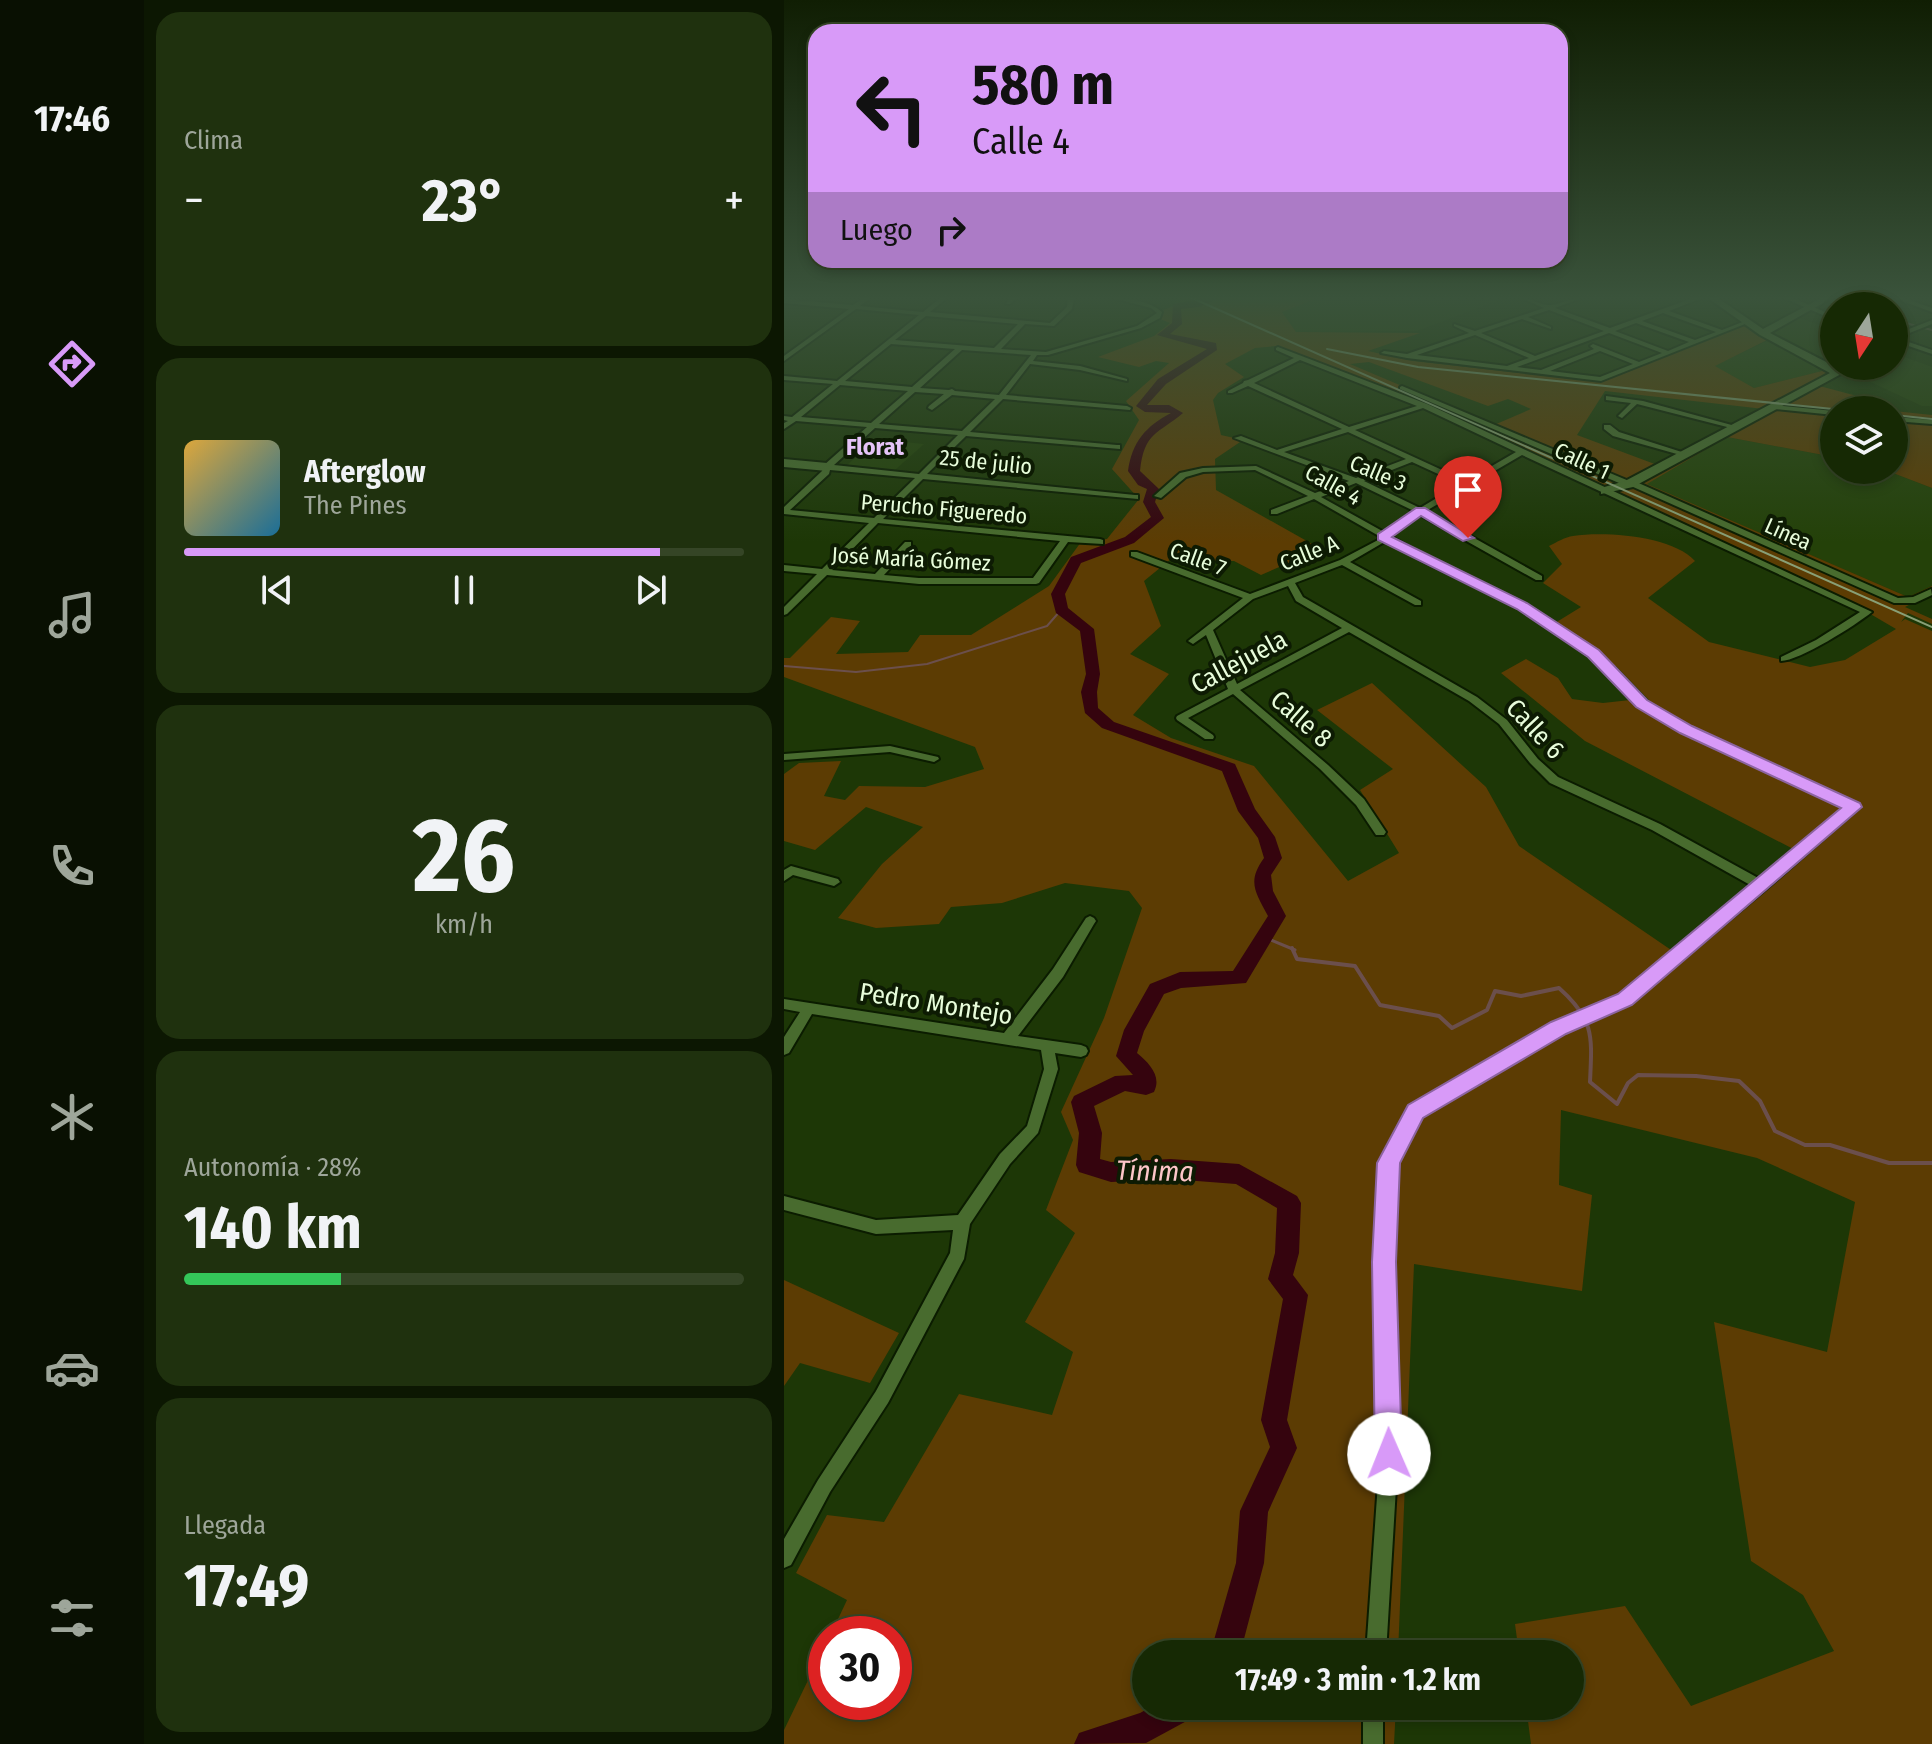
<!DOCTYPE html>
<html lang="es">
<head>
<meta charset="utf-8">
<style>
	:root { --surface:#162904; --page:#1f310e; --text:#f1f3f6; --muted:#9ea69a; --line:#354526; --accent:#d89af8 }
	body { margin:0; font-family:"Fira Sans Condensed",sans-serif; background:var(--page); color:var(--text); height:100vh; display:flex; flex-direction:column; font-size:30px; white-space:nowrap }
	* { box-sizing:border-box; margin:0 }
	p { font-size:26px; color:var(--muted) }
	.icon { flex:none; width:44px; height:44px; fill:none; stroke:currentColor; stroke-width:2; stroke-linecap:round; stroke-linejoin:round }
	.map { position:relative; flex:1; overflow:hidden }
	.panel { display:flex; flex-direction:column; gap:12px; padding:12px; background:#0c1702; width:640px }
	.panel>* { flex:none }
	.banner { position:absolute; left:24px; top:24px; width:760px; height:244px; border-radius:24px; box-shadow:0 4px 12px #0003,0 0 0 2px var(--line); background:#d89af8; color:#111; overflow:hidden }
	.needle { width:52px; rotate:192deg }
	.fabs { position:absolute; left:1036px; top:292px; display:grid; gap:16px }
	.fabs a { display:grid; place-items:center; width:88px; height:88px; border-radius:50%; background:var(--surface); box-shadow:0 4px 12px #0003,0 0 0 2px var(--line); font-size:40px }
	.speed { position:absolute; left:24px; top:1616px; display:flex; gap:16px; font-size:40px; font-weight:700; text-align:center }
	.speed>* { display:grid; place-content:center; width:104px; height:104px; border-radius:50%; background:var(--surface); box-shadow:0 4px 12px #0003,0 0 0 2px var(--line); line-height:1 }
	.speed .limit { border:12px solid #d22; background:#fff; color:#111 }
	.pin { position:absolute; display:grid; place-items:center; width:68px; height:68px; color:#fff; margin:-82px -34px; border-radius:50% 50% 50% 0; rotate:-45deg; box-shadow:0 0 8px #0007 }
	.pin .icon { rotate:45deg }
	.me { position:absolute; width:88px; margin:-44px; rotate:359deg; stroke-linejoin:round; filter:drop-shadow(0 0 6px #0008) }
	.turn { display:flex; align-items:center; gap:28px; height:168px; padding:0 32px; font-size:36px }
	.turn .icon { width:104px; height:104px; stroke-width:2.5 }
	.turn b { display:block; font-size:56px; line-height:68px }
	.then { display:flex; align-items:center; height:76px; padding:0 32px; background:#0003; gap:16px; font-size:30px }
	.big { font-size:60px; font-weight:700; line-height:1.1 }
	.panel .card { flex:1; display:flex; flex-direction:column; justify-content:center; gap:12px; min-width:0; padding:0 28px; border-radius:24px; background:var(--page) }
	.panel .dial { align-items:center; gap:0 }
	.dial b { font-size:104px; line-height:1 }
	.song { display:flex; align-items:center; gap:24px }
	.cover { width:96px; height:96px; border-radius:12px; background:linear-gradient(135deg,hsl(40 70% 55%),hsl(200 70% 35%)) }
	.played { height:8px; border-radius:4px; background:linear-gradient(90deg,var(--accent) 85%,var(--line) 85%) }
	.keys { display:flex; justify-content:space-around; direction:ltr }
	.heat { display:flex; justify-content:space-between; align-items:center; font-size:44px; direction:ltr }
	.charge { height:12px; border-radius:6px; background:linear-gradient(90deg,#34c759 28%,var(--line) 0) }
	.trip { position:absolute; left:348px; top:1640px; width:452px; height:80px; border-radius:40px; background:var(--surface); box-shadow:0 4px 12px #0003,0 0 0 2px var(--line); font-weight:700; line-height:80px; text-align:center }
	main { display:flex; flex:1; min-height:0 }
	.dock { display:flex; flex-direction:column; width:144px; justify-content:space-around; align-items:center; background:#091002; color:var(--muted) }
	.dock .icon { width:56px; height:56px }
	.dock .on { color:var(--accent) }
	.dock b { font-size:36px; color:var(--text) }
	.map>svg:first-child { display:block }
	.built { fill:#244109 }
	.green { fill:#5c3c03; fill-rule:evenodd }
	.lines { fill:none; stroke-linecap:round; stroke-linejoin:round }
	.stream-far2 { stroke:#6b4f4c; stroke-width:2 }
	.stream-far1 { stroke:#6b4f4c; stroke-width:3 }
	.stream { stroke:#6b4f4c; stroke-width:4 }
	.river { fill:#35040e; fill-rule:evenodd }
	.street-casing { stroke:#0b1c00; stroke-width:4 }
	.secondary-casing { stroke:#0b1c00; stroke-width:4 }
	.street { fill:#486b2e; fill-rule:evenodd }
	.secondary { fill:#486b2e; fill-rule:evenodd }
	.rail { stroke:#889f76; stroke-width:2 }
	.route { fill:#d89af8; stroke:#8c64a1; stroke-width:2 }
	.labels { text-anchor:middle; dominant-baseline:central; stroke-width:8; stroke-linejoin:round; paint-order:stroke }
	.far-street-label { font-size:22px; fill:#e8fddb; stroke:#0d1b03 }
	.far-neighbourhood-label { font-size:24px; font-weight:bold; fill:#e6c4f8; stroke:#0d1b03 }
	.street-label { font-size:26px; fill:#e8fddb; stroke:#0d1b03 }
	.water-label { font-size:28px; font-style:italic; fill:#fdc6c9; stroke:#0d1b03 }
</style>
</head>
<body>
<main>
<nav class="dock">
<b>17:46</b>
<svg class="icon on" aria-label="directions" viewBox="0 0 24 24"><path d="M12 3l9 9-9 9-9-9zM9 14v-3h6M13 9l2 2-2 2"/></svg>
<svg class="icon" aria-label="music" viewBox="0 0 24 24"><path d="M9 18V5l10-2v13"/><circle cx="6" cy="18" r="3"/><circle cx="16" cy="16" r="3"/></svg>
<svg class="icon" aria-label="phone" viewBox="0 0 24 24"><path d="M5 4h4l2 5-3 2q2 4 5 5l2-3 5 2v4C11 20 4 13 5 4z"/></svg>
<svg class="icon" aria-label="climate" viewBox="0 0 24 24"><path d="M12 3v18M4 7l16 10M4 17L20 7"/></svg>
<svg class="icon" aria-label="car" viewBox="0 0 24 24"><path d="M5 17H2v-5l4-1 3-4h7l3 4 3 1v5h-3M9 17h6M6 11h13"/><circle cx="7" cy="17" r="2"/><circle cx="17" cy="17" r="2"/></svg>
<svg class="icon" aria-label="filters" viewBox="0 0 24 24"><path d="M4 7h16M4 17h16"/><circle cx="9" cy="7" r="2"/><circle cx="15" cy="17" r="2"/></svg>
</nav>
<section class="panel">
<div class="card"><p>Clima</p>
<div class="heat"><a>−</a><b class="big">23°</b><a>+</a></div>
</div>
<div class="card">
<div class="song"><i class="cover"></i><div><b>Afterglow</b><p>The Pines</p></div></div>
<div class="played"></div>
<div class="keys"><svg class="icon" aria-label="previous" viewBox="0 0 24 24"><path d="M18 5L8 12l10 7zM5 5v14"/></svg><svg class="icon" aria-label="pause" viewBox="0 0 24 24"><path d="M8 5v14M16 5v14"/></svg><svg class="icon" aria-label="next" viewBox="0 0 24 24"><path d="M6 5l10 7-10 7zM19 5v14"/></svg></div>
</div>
<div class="card dial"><b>26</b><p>km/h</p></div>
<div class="card"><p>Autonomía · 28%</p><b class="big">140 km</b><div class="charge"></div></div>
<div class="card"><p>Llegada</p><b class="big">17:49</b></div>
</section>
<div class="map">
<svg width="1148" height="1744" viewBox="0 0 1148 1744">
	<rect width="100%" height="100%" fill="#1d3706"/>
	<g class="built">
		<path d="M535 298H720L633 331 512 332 498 312Z"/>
		<path d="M1016 318 1050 331V365L982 333Z"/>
		<path d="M985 340 1042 370 970 388 930 366Z"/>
		<path d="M1110 353 1148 367V406H1138L1052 366H1110Z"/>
		<path d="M943 437 1050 457V470H1101L1148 488V586L1124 597 862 484Z"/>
		<path d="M93 439 140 444 111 470 63 465Z"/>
	</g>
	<g class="green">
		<path d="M394 298H535L498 312 512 332 636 333 584 351 629 361 816 382 962 324 985 339 931 366 970 388 1042 370 1043 374 1028 384 1073 396 1078 408 1101 410H1050V457L943 437 863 484 1124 597 1148 586V593L1121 607 1148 619V624L1124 613 1117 622 1121 619 1148 631V1744H747L742 1706H786V1654H735L731 1624 841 1606 907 1706 1050 1651 1019 1595 967 1561 930 1322 1043 1352 1071 1202 973 1158 777 1110 775 1185 808 1195 798 1291 630 1264 614 1654H362V1706H612L610 1744H0V1730L42 1643V1702H110V1634H47L63 1600 12 1573 43 1515 100 1522 175 1394 268 1415 289 1352 241 1322 291 1233 262 1210 289 1140 277 1112 320 1018 358 908 345 891 281 883 218 903 167 907 155 924 92 928 54 918 98 864 139 827 82 807 31 850 0 841V774L15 763 57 761 40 796 61 800 75 786 141 787 200 769 191 747 0 677V658H6L47 617 76 621 52 654 124 652 136 635H187L265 586 297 542 323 539 355 499 328 469 355 420 342 401 385 363 372 361 355 367 314 357 370 336 386 323 376 319 379 310 397 303ZM492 346 640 406 1083 612 1112 629 1061 660 1026 667 925 642 864 598 911 561C889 536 821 531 789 536 781 537 773 542 765 546L778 564 759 583 797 607 771 623 824 667 832 666 867 702 900 724 1075 804 1067 810 890 728 855 699 819 703 788 699 774 678 742 659 717 673 801 741 1015 852 893 954 735 846 702 787 588 683 533 710 609 769 576 790 615 853 564 881 470 766 387 738 349 715 385 674 346 654 377 626 360 581 393 554 419 561H450L477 575 537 549 432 490 431 459 459 440 437 435 429 400 434 393 460 377 441 364 471 348ZM585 362 704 406 724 399 747 409 710 425 566 364ZM821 391 980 409 876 466 793 435Z"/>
		<path d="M1110 411 1148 415V488L1101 470H1110Z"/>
		<path d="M0 1280 115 1333 86 1383 16 1363 0 1386Z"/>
	</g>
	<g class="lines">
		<g class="stream-far2">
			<path d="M1059 298 1076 306"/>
			<path d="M1110 319 1132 326"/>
			<path d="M1140 328 1148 330"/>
			<path d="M0 666 72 672 143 664 263 626 277 610"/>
		</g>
		<path class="stream-far1" d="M480 937 511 950"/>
		<path class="stream" d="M508 948 513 959 571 966 596 1005 655 1016 668 1028 703 1010 711 991 737 996 775 988C811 1020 808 1037 806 1082L833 1104 844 1083 854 1075 912 1076 955 1081 976 1101 991 1131 1021 1145H1046L1105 1163H1148"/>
		<g class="river">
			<path d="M422 298H435L415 307 397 309 398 324 386 334 432 343 433 350 382 384 363 405H385L399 413C374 434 360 432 356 471L375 489 371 502 380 518 350 543 297 563 281 594 284 608 310 629 316 674 313 692 314 708 330 722 451 764 471 809 491 837 498 858 487 875 489 891 502 916 462 983 397 988 380 994 360 1031 353 1053C365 1063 378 1076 370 1092L362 1095 341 1091 310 1106 318 1133 316 1159 327 1162 387 1159 455 1164 513 1196 517 1203 515 1253 509 1275 524 1295 503 1420 513 1448 484 1512 480 1563 456 1654H426L452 1563 456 1511 486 1447 477 1420 499 1299 484 1279 491 1253 493 1208 452 1184 387 1179 327 1182 295 1172 292 1165 295 1133 287 1102 290 1096 331 1076 349 1075 332 1056 340 1030 366 984 396 972 449 971 484 916C471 891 463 882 480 858L474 838 454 811 438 771 318 728 301 713 297 692 302 674 296 631 272 613 267 594 287 557 341 537 367 517 359 502 363 489 354 485 344 471C348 442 362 426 387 413L361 412 352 406 374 379 423 349 373 335 388 323 389 304Z"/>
			<path d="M369 1706H414L410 1717 362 1743 290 1744 295 1733 356 1713Z"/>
		</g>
		<g class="street-casing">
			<g id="street">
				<path d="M79 298H86L76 306 139 312 156 298H163L146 312 266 323 283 307 284 298H290L288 309 270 326 241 324 217 349 262 352 353 326 373 313 367 308 329 298C345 298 366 301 378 312L376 318 357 328 264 355H253L249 361 296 366 343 379V381L296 370 246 364 222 395 343 406 347 408 346 410 219 399 186 432 333 445H336V449L182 436 143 474 351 495H354V499L139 479 99 519 316 539 319 540V544L284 542 255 583 252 584H135L43 575 3 614 0 615V607L33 574 0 571V565L38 569 85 523 0 514V507L38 471 40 465 83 427 12 421 0 429V423L4 421 0 420V416L8 417 49 384 0 380V376L53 381 135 315 72 309 0 361V356L65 309 0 303V299L69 305ZM142 316 234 324 210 348 111 340ZM107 344 171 349 128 387 61 381ZM178 350 247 355 215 395 171 391 168 389 165 390 136 388ZM56 385 124 391 87 423 17 417ZM131 392 160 394 145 406 144 408 148 410 168 395 211 399 178 431 95 424ZM91 428 174 435 135 474 50 465ZM46 470 131 478 90 518 6 510 45 474ZM94 523 276 541 249 578H135L100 575 127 546V542H121L91 574 48 570Z"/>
				<path d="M226 298H233L226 304H222Z"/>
				<path d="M737 298C747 298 754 304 764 305 774 306 786 298 797 298L771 308 826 328 909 298H918L885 311 938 330 961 321 966 322 817 381 623 358 597 353 600 351 623 354 685 333 670 326V324L691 331 760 308ZM765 310 820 331 751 356 697 333 738 319 767 329V327L744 317ZM879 313 932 332 911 340 858 321ZM852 323 905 342 884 351 831 331ZM825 333 878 353 855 362 809 344 806 346 810 349 757 370 733 367ZM691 335 745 358 723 366 633 355ZM816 351 849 364 816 377 766 371Z"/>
				<path d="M1000 298H1009L1050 316V320Z"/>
				<path d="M1110 298H1120L1148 308V312Z"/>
				<path d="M1148 320V324L1113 338 1148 350V354L1110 341V335Z"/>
				<path d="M494 347 643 404 1088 612C1072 625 1015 661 997 661V657L1032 640 1076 612 738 455 642 511 758 576V580H752L636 515 606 536 646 558 741 604 813 652 862 702 906 728 1074 804 1076 807 982 889 846 1004 779 1032 636 1115 612 1163 608 1262 614 1454 602 1654H582L596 1454 592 1262 598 1163 600 1158 626 1107 769 1024 836 996 968 886 868 830 766 783 746 763 715 724 685 701 565 632 456 690 544 765 580 799 602 832 600 835H592L572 805 536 769 449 694 404 718 429 735 430 737 429 739H421L393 720 392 718 393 716 444 689 422 635 409 644 404 641 459 598 347 556V552H353L466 594 556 560 594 540 595 536 530 499 493 514H487V510L524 496 471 470 419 472 402 477 377 498 370 496 396 473 419 468 472 466 531 493 565 481 450 438 457 436 493 450 558 429 464 386 448 393H444V391L459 383 460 381 464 380 510 358 492 350V348ZM516 360 633 406 565 427 470 383ZM639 408 732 452 682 481 571 430ZM564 432 622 459 572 478 500 452ZM628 462 676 484 636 508 580 481ZM572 483 576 485 630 511 600 532 537 497ZM602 541 640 562 735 608 807 656 854 706 898 732 1062 808 976 879 876 824 774 777 754 759 723 720 693 697 519 597 511 583 558 565 631 605H637V601L566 562ZM504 586 512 601 558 628 453 684 429 630 469 599Z"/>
				<path d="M618 386 845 481H850L1114 598 1129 597 1147 589 1148 595 1131 603H1110L847 486H842L616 389V387Z"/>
				<path d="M822 396 859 401 955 427 951 429 853 404 838 418 834 416 847 403 822 400Z"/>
				<path d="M988 405 1050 411V415L991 409 987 407Z"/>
				<path d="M1110 417 1148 420V424L1110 421Z"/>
				<path d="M820 425H826L835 432 904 454 900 456 829 436 820 429Z"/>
				<path d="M106 746 154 757 155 759 150 762 106 752 0 760V754Z"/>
				<path d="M7 866 54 879 56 882 50 886 9 875 0 881V870Z"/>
				<path d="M306 916 310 918 312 921 310 924 279 977 234 1036 297 1045 302 1047 304 1051 302 1055 297 1057 271 1053 274 1069 254 1133 226 1164 186 1224 180 1259 104 1403 46 1492 7 1565 0 1568V1539L34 1480 92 1391 166 1253 169 1230 92 1234 0 1210V1196L92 1220 174 1215 216 1154 243 1126 260 1069 257 1050 28 1014 5 1053 0 1055V1037L16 1012 0 1009V999L220 1033 269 969 302 918Z"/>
				<rect x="579" y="1706" width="20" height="38"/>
			</g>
		</g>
		<g class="secondary-casing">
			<g id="secondary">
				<path d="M924 298H934L979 329 1037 298H1048L986 333 1050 366 1057 374 849 487 817 494V488L841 481 1046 373 976 335Z"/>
				<path d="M0 459 43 463 49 467 43 471 0 467Z"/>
			</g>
		</g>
		<use href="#street" class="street"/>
		<use href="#secondary" class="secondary"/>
		<g class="rail">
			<path d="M408 298 1148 627"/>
			<path d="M543 349 634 367 1059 410"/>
			<path d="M1110 415 1148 419"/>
		</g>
	</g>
	<linearGradient id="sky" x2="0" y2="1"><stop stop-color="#101e03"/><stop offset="0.55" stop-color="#3a533b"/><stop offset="1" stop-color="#3a533b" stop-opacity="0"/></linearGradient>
	<rect width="1148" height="542" fill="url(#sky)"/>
	<path class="route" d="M632 508H641L690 538 679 541 637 516 608 537 743 603 815 650 863 700 908 726 1076 803 1078 807 848 1005 782 1034 639 1118 616 1163 612 1262 618 1454 614 1464 605 1468 595 1464 591 1454 588 1262 593 1163 624 1105 767 1022 834 994 1057 808 896 733 852 707 804 657 733 609 594 540V534Z"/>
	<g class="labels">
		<g class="far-street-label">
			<text transform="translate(798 461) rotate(25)">Calle 1</text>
			<text transform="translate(202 462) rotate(6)">25 de julio</text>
			<text transform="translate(594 473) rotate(23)">Calle 3</text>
			<text transform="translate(549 485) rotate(29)">Calle 4</text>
			<text transform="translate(160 509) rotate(5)">Perucho Figueredo</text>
			<text transform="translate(1004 534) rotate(24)">Línea</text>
			<text transform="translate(525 553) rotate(-22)">Calle A</text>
			<text transform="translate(127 559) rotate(3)">José María Gómez</text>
			<text transform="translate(414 559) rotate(20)">Calle 7</text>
		</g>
		<g class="far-neighbourhood-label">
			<text x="91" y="447">Florat</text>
		</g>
		<g class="street-label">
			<text transform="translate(455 662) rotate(-28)">Callejuela</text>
			<text transform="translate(517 719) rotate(41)">Calle 8</text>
			<text transform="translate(751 729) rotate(47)">Calle 6</text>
			<text transform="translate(152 1004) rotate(9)">Pedro Montejo</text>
		</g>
		<g class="water-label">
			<text transform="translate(371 1171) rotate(1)">Tínima</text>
		</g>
	</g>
</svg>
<div class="fabs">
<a><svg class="needle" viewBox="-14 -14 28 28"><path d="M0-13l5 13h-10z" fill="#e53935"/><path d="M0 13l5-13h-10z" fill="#9ea69a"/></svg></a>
<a><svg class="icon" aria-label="layers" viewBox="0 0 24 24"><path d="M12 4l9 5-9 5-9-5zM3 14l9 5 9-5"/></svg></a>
</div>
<div class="speed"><div class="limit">30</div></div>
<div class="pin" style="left:684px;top:538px;background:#d93025"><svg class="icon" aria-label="arrive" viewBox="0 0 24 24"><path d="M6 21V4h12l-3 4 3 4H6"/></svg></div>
<svg class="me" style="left:605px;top:1454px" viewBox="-20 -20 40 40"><circle r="19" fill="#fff"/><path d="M0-13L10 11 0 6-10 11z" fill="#d89af8"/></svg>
<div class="trip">17:49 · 3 min · 1.2 km</div>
<div class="banner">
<div class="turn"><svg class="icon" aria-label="left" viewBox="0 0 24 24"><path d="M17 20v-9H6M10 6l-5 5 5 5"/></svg><div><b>580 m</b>Calle 4</div></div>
<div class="then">Luego<svg class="icon" aria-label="right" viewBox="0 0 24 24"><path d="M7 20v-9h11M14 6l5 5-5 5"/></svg></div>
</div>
</div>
</main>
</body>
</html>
